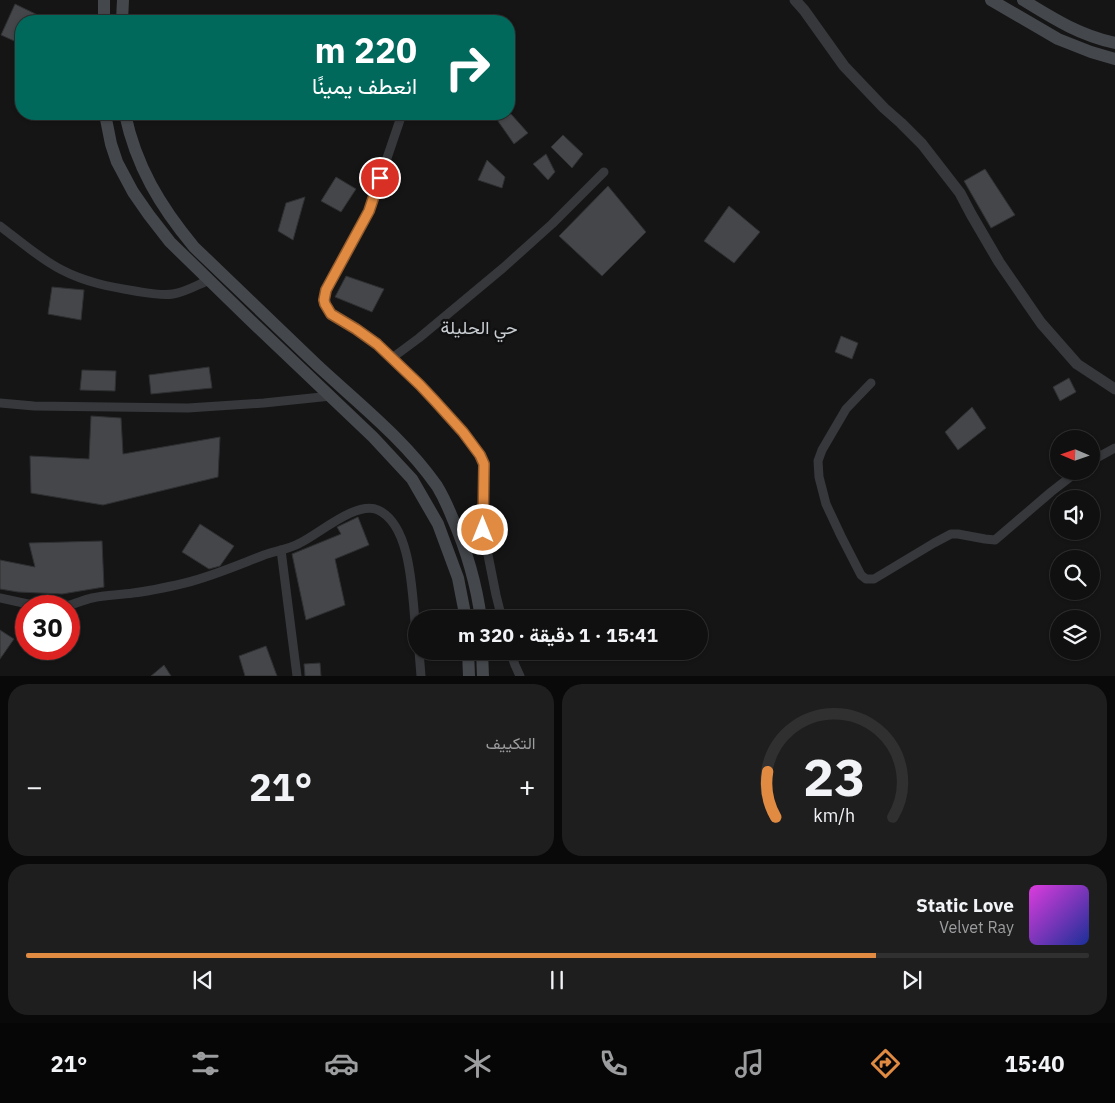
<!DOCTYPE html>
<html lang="ar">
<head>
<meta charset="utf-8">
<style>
	:root { --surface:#101010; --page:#1e1e1e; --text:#f1f3f6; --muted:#9c9d9f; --line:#303030; --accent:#e18b42 }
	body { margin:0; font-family:"IBM Plex Sans",Vazirmatn,sans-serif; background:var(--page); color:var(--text); direction:rtl; height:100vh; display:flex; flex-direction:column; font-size:19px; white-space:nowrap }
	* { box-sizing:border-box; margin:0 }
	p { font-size:16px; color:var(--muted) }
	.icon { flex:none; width:28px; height:28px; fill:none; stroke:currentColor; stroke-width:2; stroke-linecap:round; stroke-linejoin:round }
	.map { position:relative; height:676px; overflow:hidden; direction:ltr }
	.side { display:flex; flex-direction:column; gap:8px; padding:8px; background:#090909; flex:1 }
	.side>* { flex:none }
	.banner { position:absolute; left:15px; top:15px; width:500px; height:105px; border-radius:20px; box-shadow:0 1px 4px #0004,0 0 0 1px var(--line); direction:rtl; background:#00695c; color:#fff; overflow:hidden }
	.needle { width:32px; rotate:272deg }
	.fabs { position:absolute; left:1050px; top:430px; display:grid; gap:10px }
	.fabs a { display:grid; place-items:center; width:50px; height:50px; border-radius:50%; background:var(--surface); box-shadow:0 1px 4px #0004,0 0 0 1px var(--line); font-size:25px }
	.speed { position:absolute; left:15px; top:595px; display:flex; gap:10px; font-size:25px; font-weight:700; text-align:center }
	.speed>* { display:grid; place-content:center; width:65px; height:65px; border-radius:50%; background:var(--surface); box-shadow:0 1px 4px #0004,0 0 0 1px var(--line); line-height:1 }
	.speed .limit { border:8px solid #d22; background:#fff; color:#111 }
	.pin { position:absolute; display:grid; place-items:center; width:42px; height:42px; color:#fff; margin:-21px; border:2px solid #fff; border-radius:50%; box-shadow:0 1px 5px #0007 }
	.me { position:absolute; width:55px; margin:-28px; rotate:0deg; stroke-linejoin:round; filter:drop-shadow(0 0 4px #0008) }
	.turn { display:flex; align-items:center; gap:18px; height:105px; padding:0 15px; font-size:22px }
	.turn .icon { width:65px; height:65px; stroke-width:2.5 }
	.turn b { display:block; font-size:35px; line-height:42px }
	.big { font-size:38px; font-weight:700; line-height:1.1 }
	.side .widget { flex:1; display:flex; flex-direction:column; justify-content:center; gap:8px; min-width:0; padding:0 18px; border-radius:20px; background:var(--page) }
	.side .dial { align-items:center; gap:0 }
	.dial svg { height:130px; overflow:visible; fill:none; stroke:var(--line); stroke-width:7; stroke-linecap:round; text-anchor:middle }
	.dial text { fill:var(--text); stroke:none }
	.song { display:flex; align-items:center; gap:15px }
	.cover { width:60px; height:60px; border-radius:8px; background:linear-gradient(135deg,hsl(300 70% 55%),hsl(230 70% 35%)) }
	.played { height:5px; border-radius:2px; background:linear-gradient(90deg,var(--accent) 80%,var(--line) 80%) }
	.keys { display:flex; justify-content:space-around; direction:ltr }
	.heat { display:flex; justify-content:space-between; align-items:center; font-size:28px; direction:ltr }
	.side .tiles { flex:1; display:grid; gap:8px; grid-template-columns:1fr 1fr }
	.widget:last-child { grid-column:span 2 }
	.trip { position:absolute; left:408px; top:610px; width:300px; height:50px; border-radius:25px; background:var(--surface); box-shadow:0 1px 4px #0004,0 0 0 1px var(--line); font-weight:700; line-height:50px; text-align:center; direction:rtl }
	.dock { display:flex; height:80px; justify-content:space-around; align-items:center; background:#060606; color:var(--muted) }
	.dock .icon { width:35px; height:35px }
	.dock .on { color:var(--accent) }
	.dock b { font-size:22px; color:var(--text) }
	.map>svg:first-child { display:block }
	.building { fill:#444649; stroke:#2f3032 }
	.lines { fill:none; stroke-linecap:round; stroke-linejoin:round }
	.minor { stroke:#36383b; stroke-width:9 }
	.tertiary { stroke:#36383b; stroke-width:11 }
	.secondary { stroke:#44474b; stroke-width:12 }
	.route-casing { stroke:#925a2b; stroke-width:12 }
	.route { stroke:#e18b42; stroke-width:9 }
	.labels { text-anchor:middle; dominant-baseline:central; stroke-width:5; stroke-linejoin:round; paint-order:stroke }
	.neighbourhood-label { font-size:18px; fill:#c8cdd2; stroke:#101011 }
</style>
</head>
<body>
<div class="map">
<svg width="1115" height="676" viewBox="0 0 1115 676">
	<rect width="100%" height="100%" fill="#151516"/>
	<g class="building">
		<path d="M15 4 50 21H21V44L1 35Z"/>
		<path d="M493 114H511L528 133 514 144Z"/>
		<path d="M563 135 583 154 572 168 551 147Z"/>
		<path d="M546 154 555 172 548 180 533 164Z"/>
		<path d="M487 160 505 177 502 188 478 180Z"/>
		<path d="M985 169 1015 215 991 228 964 181Z"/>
		<path d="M336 177 356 189 341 212 321 201Z"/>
		<path d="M608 186 646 232 602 276 559 236Z"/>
		<path d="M305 197 293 240 278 231 286 203Z"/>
		<path d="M729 206 760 232 734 263 704 241Z"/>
		<path d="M346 276 384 289 372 312 335 297Z"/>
		<path d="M52 287 84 290 81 320 48 314Z"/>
		<path d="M841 336 858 343 852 359 835 352Z"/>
		<path d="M209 367 212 388 151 394 149 375Z"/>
		<path d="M82 370 116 371 115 391 80 390Z"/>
		<path d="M1069 378 1076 392 1060 401 1053 387Z"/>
		<path d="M972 407 986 428 958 450 945 432Z"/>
		<path d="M91 416 121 418 123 454 220 437 218 477 103 505 31 493 30 456 89 459Z"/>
		<path d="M358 517 369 545 335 559 345 605 306 620 292 554 341 534 337 527Z"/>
		<path d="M200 524 234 546 220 566 209 569 182 552Z"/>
		<path d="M102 541 104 587 62 594 18 592 0 589V560L35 567 29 543Z"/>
		<path d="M0 630 14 639 0 659Z"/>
		<path d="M266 646 277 676H245L239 656Z"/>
		<path d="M320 663 321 676H305L304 664Z"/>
		<path d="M164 665 171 676H151Z"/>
	</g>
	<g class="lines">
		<g class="minor">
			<path d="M402 114 369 211 326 290 324 300 325 304 331 314 356 329 377 344 411 376 435 401 463 432 480 455 484 464 483 530 496 595 502 619"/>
			<path d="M0 226C20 241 40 259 62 270 85 282 110 287 135 291 148 293 161 296 173 294 186 292 197 285 209 280"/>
			<path d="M392 358 419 338 503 268 552 224 604 172"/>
			<path d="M871 383 846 409 822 450 818 461 819 477 826 504 841 536 861 575 866 579H874L934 543 951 534H958L985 539 995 540 1051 492 1078 471"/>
			<path d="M0 403 34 406 188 408 264 403 331 396"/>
			<path d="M1091 461 1115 448"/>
			<path d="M461 536 483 530"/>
			<path d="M281 550 297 676"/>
			<path d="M0 598 28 604 57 606"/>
			<path d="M66 606C75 604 83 600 92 598 105 595 119 595 133 593 151 591 168 587 185 583 213 576 238 565 264 555 276 551 289 549 300 543 319 534 357 500 378 510 413 526 412 599 416 632"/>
			<path d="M419 651 421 676"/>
			<path d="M510 651 515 665 520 676"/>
		</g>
		<path class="tertiary" d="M795 0 804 10 844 66 884 108 901 123 922 144 960 193 971 214 999 262 1041 323 1077 364 1115 389"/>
		<g class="secondary">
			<path d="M991 0 1058 39 1091 52 1115 59"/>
			<path d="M1023 0C1054 19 1079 35 1115 43"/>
			<path d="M104 21V0"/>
			<path d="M122 21 123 0"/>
			<path d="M105 114 111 144 117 162 133 192 149 215 170 242 249 319 373 437 412 479 438 524 458 578 466 619"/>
			<path d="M125 114C136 166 160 206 194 247 235 286 276 326 317 365 359 404 404 439 437 486 443 496 448 507 452 517 467 551 476 581 481 619"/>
			<path d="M468 651 469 676"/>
			<path d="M482 651 483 676"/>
		</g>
	</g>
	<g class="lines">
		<g class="route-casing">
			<path id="route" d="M380 178 369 211 326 290 324 300 325 304 331 314 356 329 377 344 420 385 435 401 463 432 480 455 484 464 483 530"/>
		</g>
		<use href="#route" class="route"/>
	</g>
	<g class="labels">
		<g class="neighbourhood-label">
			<text x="479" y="327">حي الحليلة</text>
		</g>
	</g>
</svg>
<div class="fabs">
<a><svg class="needle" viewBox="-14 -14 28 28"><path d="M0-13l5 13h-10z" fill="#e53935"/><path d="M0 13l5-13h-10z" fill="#9c9d9f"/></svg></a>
<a><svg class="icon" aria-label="sound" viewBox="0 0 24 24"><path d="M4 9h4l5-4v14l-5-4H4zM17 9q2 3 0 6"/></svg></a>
<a><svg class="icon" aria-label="search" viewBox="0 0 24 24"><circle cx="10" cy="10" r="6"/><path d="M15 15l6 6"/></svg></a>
<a><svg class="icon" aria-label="layers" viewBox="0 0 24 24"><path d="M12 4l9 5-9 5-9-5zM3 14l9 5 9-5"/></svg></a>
</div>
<div class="speed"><div class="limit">30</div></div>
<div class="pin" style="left:380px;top:178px;background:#d93025"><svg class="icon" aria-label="arrive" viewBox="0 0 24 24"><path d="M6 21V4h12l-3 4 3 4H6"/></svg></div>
<svg class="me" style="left:483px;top:530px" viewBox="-20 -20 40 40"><circle r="17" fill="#e18b42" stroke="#fff" stroke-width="3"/><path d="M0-11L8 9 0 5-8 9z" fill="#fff"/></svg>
<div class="trip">15:41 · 1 دقيقة · 320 m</div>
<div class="banner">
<div class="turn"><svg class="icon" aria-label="right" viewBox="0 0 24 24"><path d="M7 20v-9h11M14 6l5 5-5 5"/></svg><div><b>220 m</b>انعطف يمينًا</div></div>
</div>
</div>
<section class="side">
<div class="tiles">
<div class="widget dial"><svg viewBox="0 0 100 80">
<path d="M14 69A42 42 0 1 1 86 69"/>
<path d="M14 69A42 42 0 0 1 9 41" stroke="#e18b42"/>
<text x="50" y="56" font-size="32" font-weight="700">23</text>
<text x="50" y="72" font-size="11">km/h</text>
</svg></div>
<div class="widget"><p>التكييف</p>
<div class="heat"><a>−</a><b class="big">21°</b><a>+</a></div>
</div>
<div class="widget">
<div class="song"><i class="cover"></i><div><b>Static Love</b><p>Velvet Ray</p></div></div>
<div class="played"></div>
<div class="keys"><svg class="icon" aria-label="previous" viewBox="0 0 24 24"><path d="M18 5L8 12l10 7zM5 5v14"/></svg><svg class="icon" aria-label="pause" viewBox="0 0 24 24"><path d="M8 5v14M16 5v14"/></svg><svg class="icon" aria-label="next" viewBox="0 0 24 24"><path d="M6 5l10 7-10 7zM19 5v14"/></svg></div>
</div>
</div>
</section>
<nav class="dock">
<b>15:40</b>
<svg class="icon on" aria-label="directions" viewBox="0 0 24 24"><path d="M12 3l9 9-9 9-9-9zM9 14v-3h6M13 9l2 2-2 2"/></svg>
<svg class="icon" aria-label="music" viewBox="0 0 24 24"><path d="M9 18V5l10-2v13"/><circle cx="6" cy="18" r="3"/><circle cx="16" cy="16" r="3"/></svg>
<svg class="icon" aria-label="phone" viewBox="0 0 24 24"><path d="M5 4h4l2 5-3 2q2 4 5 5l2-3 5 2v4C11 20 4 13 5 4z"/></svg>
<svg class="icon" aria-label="climate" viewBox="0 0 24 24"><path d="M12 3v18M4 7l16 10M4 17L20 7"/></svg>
<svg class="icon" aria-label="car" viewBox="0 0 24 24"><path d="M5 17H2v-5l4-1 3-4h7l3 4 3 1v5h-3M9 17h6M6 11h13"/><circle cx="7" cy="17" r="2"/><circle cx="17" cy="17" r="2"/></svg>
<svg class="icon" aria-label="filters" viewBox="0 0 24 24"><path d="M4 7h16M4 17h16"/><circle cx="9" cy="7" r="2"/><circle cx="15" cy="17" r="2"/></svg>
<b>21°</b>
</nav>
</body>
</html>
